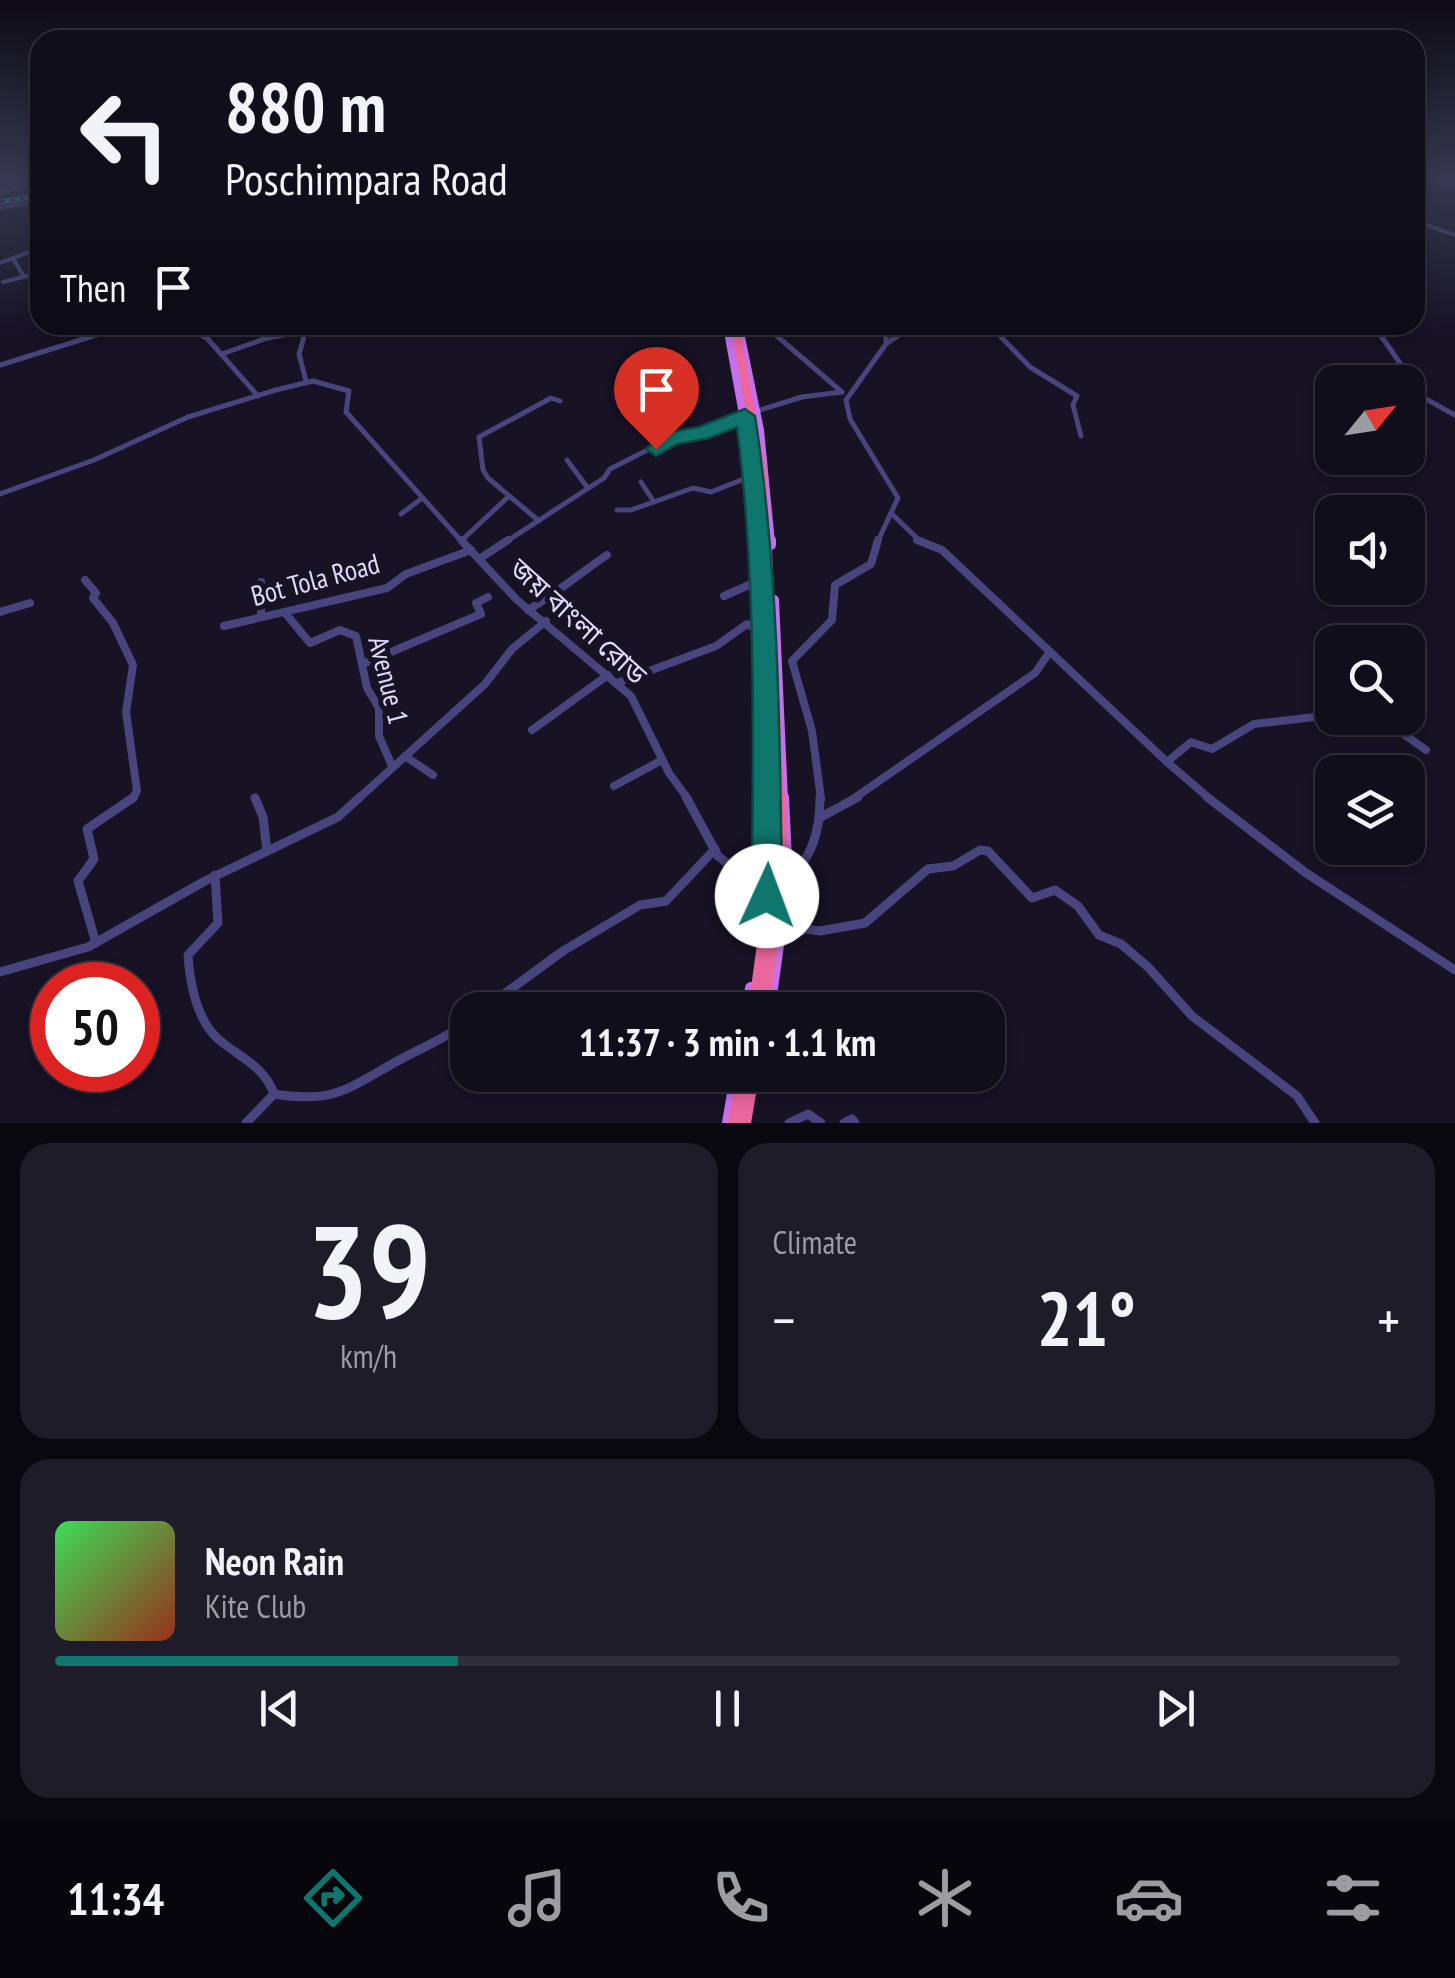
<!DOCTYPE html>
<html lang="en">
<head>
<meta charset="utf-8">
<style>
	:root { --surface:#110e1b; --page:#1e1c28; --text:#f1f3f6; --muted:#9c9ca3; --line:#302e3a; --accent:#0f766e }
	body { margin:0; font-family:"PT Sans Narrow","Noto Sans Bengali",sans-serif; background:var(--page); color:var(--text); height:100vh; display:flex; flex-direction:column; font-size:38px; white-space:nowrap }
	* { box-sizing:border-box; margin:0 }
	p { font-size:32px; color:var(--muted) }
	.icon { flex:none; width:55px; height:55px; fill:none; stroke:currentColor; stroke-width:2; stroke-linecap:round; stroke-linejoin:round }
	.map { position:relative; height:1123px; overflow:hidden }
	.sheet { display:flex; flex-direction:column; gap:20px; padding:20px; background:#09080f; flex:1 }
	.sheet>* { flex:none }
	.top-card { position:absolute; left:30px; top:30px; width:1395px; height:305px; border-radius:30px; box-shadow:0 5px 15px #0003,0 0 0 2px var(--line); background:#110e1b; color:var(--text); overflow:hidden }
	.needle { width:65px; rotate:60deg }
	.fabs { position:absolute; left:1315px; top:365px; display:grid; gap:20px }
	.fabs a { display:grid; place-items:center; width:110px; height:110px; border-radius:20px; background:var(--surface); box-shadow:0 5px 15px #0003,0 0 0 2px var(--line); font-size:50px }
	.speed { position:absolute; left:30px; top:962px; display:flex; gap:20px; font-size:50px; font-weight:700; text-align:center }
	.speed>* { display:grid; place-content:center; width:130px; height:130px; border-radius:50%; background:var(--surface); box-shadow:0 5px 15px #0003,0 0 0 2px var(--line); line-height:1 }
	.speed .limit { border:15px solid #d22; background:#fff; color:#111 }
	.pin { position:absolute; display:grid; place-items:center; width:85px; height:85px; color:#fff; margin:-102px -42px; border-radius:50% 50% 50% 0; rotate:-45deg; box-shadow:0 0 10px #0007 }
	.pin .icon { rotate:45deg }
	.me { position:absolute; width:110px; margin:-55px; rotate:2deg; stroke-linejoin:round; filter:drop-shadow(0 0 8px #0008) }
	.turn { display:flex; align-items:center; gap:35px; height:210px; padding:0 30px; font-size:45px }
	.turn .icon { width:130px; height:130px; stroke-width:2.5 }
	.turn b { display:block; font-size:70px; line-height:85px }
	.then { display:flex; align-items:center; height:95px; padding:0 30px; background:#0003; gap:20px; font-size:38px }
	.big { font-size:75px; font-weight:800; line-height:1.1 }
	.sheet .tile { flex:1; display:flex; flex-direction:column; justify-content:center; gap:15px; min-width:0; padding:0 35px; border-radius:30px; background:var(--page) }
	.sheet .dial { align-items:center; gap:0 }
	.dial b { font-size:130px; line-height:1 }
	.song { display:flex; align-items:center; gap:30px }
	.cover { width:120px; height:120px; border-radius:15px; background:linear-gradient(135deg,hsl(130 70% 55%),hsl(10 70% 35%)) }
	.played { height:10px; border-radius:5px; background:linear-gradient(90deg,var(--accent) 30%,var(--line) 30%) }
	.keys { display:flex; justify-content:space-around; direction:ltr }
	.heat { display:flex; justify-content:space-between; align-items:center; font-size:55px; direction:ltr }
	.sheet .tiles { flex:1; display:grid; gap:20px; grid-template-columns:1fr 1fr }
	.tile:last-child { grid-column:span 2 }
	.trip { position:absolute; left:450px; top:992px; width:555px; height:100px; border-radius:30px; background:var(--surface); box-shadow:0 5px 15px #0003,0 0 0 2px var(--line); font-weight:800; line-height:100px; text-align:center }
	.tab-bar { display:flex; height:160px; justify-content:space-around; align-items:center; background:#07060b; color:var(--muted) }
	.tab-bar .icon { width:70px; height:70px }
	.tab-bar .current { color:var(--accent) }
	.tab-bar b { font-size:45px; color:var(--text) }
	.map>svg:first-child { display:block }
	.lines { fill:none; stroke-linecap:round; stroke-linejoin:round }
	.minor-far3 { stroke:#49447d; stroke-width:4 }
	.minor-far2 { stroke:#49447d; stroke-width:5 }
	.minor-far1 { stroke:#49447d; stroke-width:8 }
	.minor { stroke:#49447d; stroke-width:9 }
	.major-far3 { stroke:#c570ec; stroke-width:6 }
	.major-far2 { stroke:#c570ec; stroke-width:8 }
	.major-far1 { stroke:#c570ec; stroke-width:10 }
	.major { stroke:#c570ec; stroke-width:12 }
	.highway-far3 { stroke:#ea669d; stroke-width:8 }
	.highway-far2 { stroke:#ea669d; stroke-width:9 }
	.highway-far1 { stroke:#ea669d; stroke-width:11 }
	.highway { stroke:#ea669d; stroke-width:14 }
	.rail-casing { stroke:#20c2e1; stroke-width:5 }
	.rail { stroke:#171224; stroke-width:2.5; stroke-dasharray:5; stroke-linecap:butt }
	.route { fill:#0f766e; stroke:#0a4d48; stroke-width:2.5 }
	.labels { text-anchor:middle; dominant-baseline:central; stroke-width:10; stroke-linejoin:round; paint-order:stroke }
	.street-label { font-size:28px; fill:#e0dbfa; stroke:#171224 }
</style>
</head>
<body>
<div class="map">
<svg width="1455" height="1123" viewBox="0 0 1455 1123">
	<rect width="100%" height="100%" fill="#171224"/>
	<g class="lines">
		<g class="minor-far3">
			<path d="M0 193 40 180"/>
			<path d="M0 208 40 200"/>
			<path d="M1415 221 1455 235"/>
			<path d="M14 260 24 277"/>
			<path d="M0 263 40 248"/>
			<path d="M3 282 40 273"/>
			<path d="M183 325 209 340"/>
			<path d="M764 325 781 340"/>
			<path d="M885 325 886 340"/>
			<path d="M993 325 1003 340"/>
			<path d="M1373 325 1383 340"/>
			<path d="M81 340 130 325"/>
			<path d="M259 340 326 328"/>
			<path d="M303 340 308 325"/>
			<path d="M892 340 916 325"/>
		</g>
		<g class="minor-far2">
			<path d="M206 337 258 396"/>
			<path d="M304 337 299 354 306 381"/>
			<path d="M778 337 842 392"/>
			<path d="M886 337V343"/>
			<path d="M1001 337 1030 367 1077 396 1073 405 1081 436"/>
			<path d="M1382 337 1406 372 1410 390 1455 415"/>
			<path d="M222 354 270 337"/>
			<path d="M0 365 90 337"/>
			<path d="M757 411 802 397 842 392"/>
			<path d="M567 460 587 487"/>
			<path d="M641 482 654 502"/>
			<path d="M0 494 94 460 188 417 276 390 313 381 349 391 346 412 463 543"/>
			<path d="M617 510H631L693 488 711 492 754 475"/>
			<path d="M891 513 922 543"/>
			<path d="M401 514 421 499"/>
			<path d="M539 521 488 478 483 470 479 437 551 398 560 401"/>
			<path d="M462 540 508 497"/>
			<path d="M504 543 604 478 610 469 671 438 702 433 745 416"/>
			<path d="M877 543 898 498 850 419 846 400 886 344 896 337"/>
		</g>
		<g class="minor-far1">
			<path d="M461 540 517 600 631 696 669 773 688 799"/>
			<path d="M917 540 942 550 1167 762"/>
			<path d="M479 559 508 540"/>
			<path d="M85 580 96 593 93 598 113 623 133 665 126 712 137 791 132 799"/>
			<path d="M261 582V617"/>
			<path d="M724 596 758 581"/>
			<path d="M528 610C556 594 580 573 607 555"/>
			<path d="M0 612 30 603"/>
			<path d="M286 614 310 643 340 630 356 636 367 688 379 708V736L392 766"/>
			<path d="M224 626 387 588 406 574 471 550"/>
			<path d="M365 663 481 614 476 603 488 597"/>
			<path d="M617 683 716 646 747 624 760 631"/>
			<path d="M1356 718 1398 730 1426 750"/>
			<path d="M532 730 608 675"/>
			<path d="M405 756 433 775"/>
			<path d="M614 786 662 760"/>
			<path d="M358 799 485 684 512 649 546 621"/>
			<path d="M821 799 812 731 792 661 832 620 835 585 871 564 878 540"/>
			<path d="M853 799 1035 673 1049 653"/>
			<path d="M1210 799 1167 762 1191 742 1212 749 1254 724 1332 715"/>
		</g>
		<g class="minor">
			<path d="M686 797 718 856 767 896"/>
			<path d="M1207 797 1306 873 1455 970"/>
			<path d="M255 798 263 817 267 851"/>
			<path d="M821 817 858 797"/>
			<path d="M215 875 218 923 188 955C190 983 196 1018 217 1038 238 1057 264 1065 274 1094"/>
			<path d="M787 880C813 858 820 830 820 797"/>
			<path d="M781 940 806 929 820 931 865 923 928 869 953 866 980 850 988 851 1032 898 1055 890 1078 906 1099 935 1121 944 1148 967 1192 1016 1297 1096 1315 1123"/>
			<path d="M96 943 78 881 94 859 87 829 134 797"/>
			<path d="M0 972 88 947 205 881 338 817 360 797"/>
			<path d="M482 1010 563 951 640 905 666 901 715 849"/>
			<path d="M246 1123 274 1094C331 1103 345 1091 392 1064 418 1049 444 1040 468 1021"/>
			<path d="M789 1123 808 1114 821 1123"/>
			<path d="M844 1123 852 1119 855 1123"/>
		</g>
		<g class="major-far3">
			<path d="M727 325 730 340"/>
			<path d="M739 325 742 340"/>
		</g>
		<g class="major-far2">
			<path d="M729 337 754 475 757 543"/>
			<path d="M741 337 760 430 771 543"/>
		</g>
		<g class="major-far1">
			<path d="M757 540 762 664"/>
			<path d="M771 540V545"/>
			<path d="M774 600 783 799"/>
		</g>
		<g class="major">
			<path d="M748 1010 751 988"/>
			<path d="M769 1010 787 880 783 797"/>
			<path d="M728 1123 736 1075"/>
		</g>
		<path class="highway-far3" d="M735 325 738 340"/>
		<path class="highway-far2" d="M737 337 762 474 766 543"/>
		<g class="highway-far1">
			<path d="M766 540 779 799"/>
			<path d="M767 653 772 799"/>
		</g>
		<g class="highway">
			<path d="M755 1010 774 872 772 797"/>
			<path d="M762 1010 781 873 779 797"/>
			<path d="M735 1123 744 1075"/>
			<path d="M744 1123 752 1075"/>
		</g>
		<g class="rail-casing">
			<path id="rail" d="M0 202 40 195"/>
		</g>
		<use href="#rail" class="rail"/>
	</g>
	<linearGradient id="sky" x2="0" y2="1"><stop stop-color="#0d0a14"/><stop offset="0.53" stop-color="#363950"/><stop offset="1" stop-color="#363950" stop-opacity="0"/></linearGradient>
	<rect width="1455" height="336" fill="url(#sky)"/>
	<path class="route" d="M745 409 755 416C779 574 780 737 782 896L778 907 767 911 756 907 752 896C753 741 757 581 737 427L709 438 677 444 656 456 646 449 664 433 699 427Z"/>
	<g class="labels">
		<g class="street-label">
			<text transform="translate(315 579) rotate(-15)">Bot Tola Road</text>
			<text transform="translate(579 621) rotate(42)">জয় বাংলা রোড</text>
			<text transform="translate(389 680) rotate(76)">Avenue 1</text>
		</g>
	</g>
</svg>
<div class="fabs">
<a><svg class="needle" viewBox="-14 -14 28 28"><path d="M0-13l5 13h-10z" fill="#e53935"/><path d="M0 13l5-13h-10z" fill="#9c9ca3"/></svg></a>
<a><svg class="icon" aria-label="sound" viewBox="0 0 24 24"><path d="M4 9h4l5-4v14l-5-4H4zM17 9q2 3 0 6"/></svg></a>
<a><svg class="icon" aria-label="search" viewBox="0 0 24 24"><circle cx="10" cy="10" r="6"/><path d="M15 15l6 6"/></svg></a>
<a><svg class="icon" aria-label="layers" viewBox="0 0 24 24"><path d="M12 4l9 5-9 5-9-5zM3 14l9 5 9-5"/></svg></a>
</div>
<div class="speed"><div class="limit">50</div></div>
<div class="pin" style="left:656px;top:449px;background:#d93025"><svg class="icon" aria-label="arrive" viewBox="0 0 24 24"><path d="M6 21V4h12l-3 4 3 4H6"/></svg></div>
<svg class="me" style="left:767px;top:896px" viewBox="-20 -20 40 40"><circle r="19" fill="#fff"/><path d="M0-13L10 11 0 6-10 11z" fill="#0f766e"/></svg>
<div class="trip">11:37 · 3 min · 1.1 km</div>
<div class="top-card">
<div class="turn"><svg class="icon" aria-label="left" viewBox="0 0 24 24"><path d="M17 20v-9H6M10 6l-5 5 5 5"/></svg><div><b>880 m</b>Poschimpara Road</div></div>
<div class="then">Then<svg class="icon" aria-label="arrive" viewBox="0 0 24 24"><path d="M6 21V4h12l-3 4 3 4H6"/></svg></div>
</div>
</div>
<section class="sheet">
<div class="tiles">
<div class="tile dial"><b>39</b><p>km/h</p></div>
<div class="tile"><p>Climate</p>
<div class="heat"><a>−</a><b class="big">21°</b><a>+</a></div>
</div>
<div class="tile">
<div class="song"><i class="cover"></i><div><b>Neon Rain</b><p>Kite Club</p></div></div>
<div class="played"></div>
<div class="keys"><svg class="icon" aria-label="previous" viewBox="0 0 24 24"><path d="M18 5L8 12l10 7zM5 5v14"/></svg><svg class="icon" aria-label="pause" viewBox="0 0 24 24"><path d="M8 5v14M16 5v14"/></svg><svg class="icon" aria-label="next" viewBox="0 0 24 24"><path d="M6 5l10 7-10 7zM19 5v14"/></svg></div>
</div>
</div>
</section>
<nav class="tab-bar">
<b>11:34</b>
<svg class="icon current" aria-label="directions" viewBox="0 0 24 24"><path d="M12 3l9 9-9 9-9-9zM9 14v-3h6M13 9l2 2-2 2"/></svg>
<svg class="icon" aria-label="music" viewBox="0 0 24 24"><path d="M9 18V5l10-2v13"/><circle cx="6" cy="18" r="3"/><circle cx="16" cy="16" r="3"/></svg>
<svg class="icon" aria-label="phone" viewBox="0 0 24 24"><path d="M5 4h4l2 5-3 2q2 4 5 5l2-3 5 2v4C11 20 4 13 5 4z"/></svg>
<svg class="icon" aria-label="climate" viewBox="0 0 24 24"><path d="M12 3v18M4 7l16 10M4 17L20 7"/></svg>
<svg class="icon" aria-label="car" viewBox="0 0 24 24"><path d="M5 17H2v-5l4-1 3-4h7l3 4 3 1v5h-3M9 17h6M6 11h13"/><circle cx="7" cy="17" r="2"/><circle cx="17" cy="17" r="2"/></svg>
<svg class="icon" aria-label="filters" viewBox="0 0 24 24"><path d="M4 7h16M4 17h16"/><circle cx="9" cy="7" r="2"/><circle cx="15" cy="17" r="2"/></svg>
</nav>
</body>
</html>
